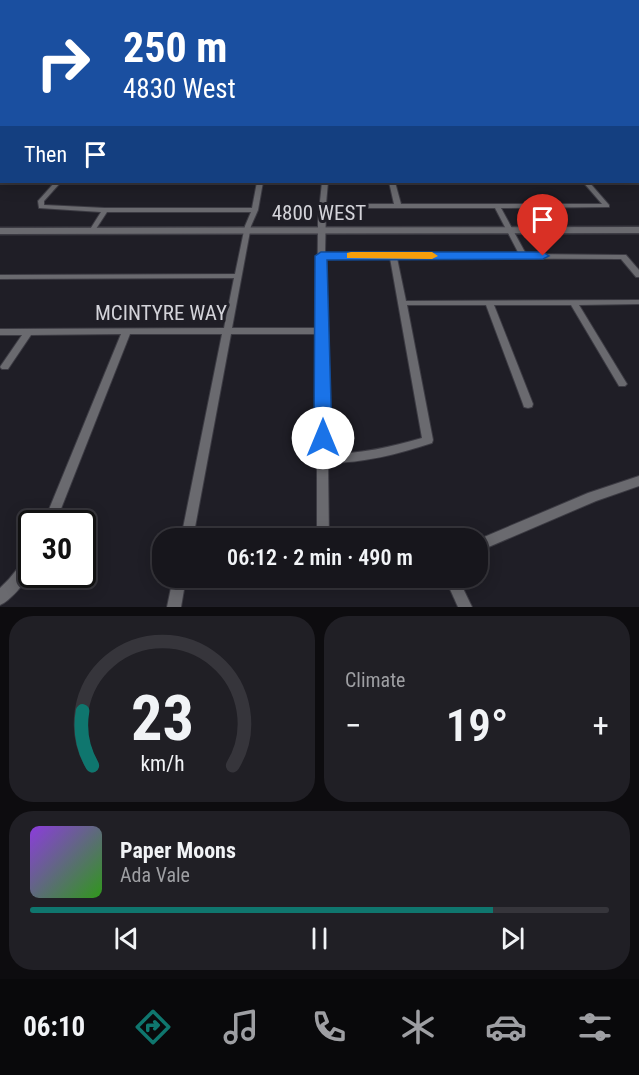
<!DOCTYPE html>
<html lang="en">
<head>
<meta charset="utf-8">
<style>
	:root { --surface:#17161c; --page:#201f25; --text:#f1f3f6; --muted:#9e9fa3; --line:#36353b; --accent:#0f766e }
	body { margin:0; font-family:"Roboto Condensed",sans-serif; background:var(--page); color:var(--text); height:100vh; display:flex; flex-direction:column; font-size:22px; white-space:nowrap }
	* { box-sizing:border-box; margin:0 }
	p { font-size:20px; color:var(--muted) }
	.icon { flex:none; width:33px; height:33px; fill:none; stroke:currentColor; stroke-width:2; stroke-linecap:round; stroke-linejoin:round }
	.map { position:relative; height:607px; overflow:hidden }
	.drawer { display:flex; flex-direction:column; gap:9px; padding:9px; background:#0d0c0f; flex:1 }
	.drawer>* { flex:none }
	.hud { position:absolute; left:0px; top:0px; width:639px; height:183px; box-shadow:0 3px 15px #0003,0 0 0 2px var(--line); background:#1a4fa0; color:#fff; overflow:hidden }
	.speed { position:absolute; left:18px; top:510px; display:flex; gap:12px; font-size:30px; font-weight:700; text-align:center }
	.speed>* { display:grid; place-content:center; width:78px; height:78px; border-radius:50%; background:var(--surface); box-shadow:0 3px 15px #0003,0 0 0 2px var(--line); line-height:1 }
	.speed .limit { border:3px solid #111; border-radius:9px; background:#fff; color:#111 }
	.pin { position:absolute; display:grid; place-items:center; width:51px; height:51px; color:#fff; margin:-62px -26px; border-radius:50% 50% 50% 0; rotate:-45deg; box-shadow:0 0 6px #0007 }
	.pin .icon { rotate:45deg }
	.me { position:absolute; width:66px; margin:-33px; rotate:0deg; stroke-linejoin:round; filter:drop-shadow(0 0 4px #0008) }
	.turn { display:flex; align-items:center; gap:21px; height:126px; padding:0 24px; font-size:27px }
	.turn .icon { width:78px; height:78px; stroke-width:2.5 }
	.turn b { display:block; font-size:42px; line-height:51px }
	.then { display:flex; align-items:center; height:57px; padding:0 24px; background:#0003; gap:12px; font-size:22px }
	.big { font-size:45px; font-weight:600; line-height:1.1 }
	.drawer .tile { flex:1; display:flex; flex-direction:column; justify-content:center; gap:9px; min-width:0; padding:0 21px; border-radius:24px; background:var(--page) }
	.drawer .dial { align-items:center; gap:0 }
	.dial svg { height:156px; overflow:visible; fill:none; stroke:var(--line); stroke-width:7; stroke-linecap:round; text-anchor:middle }
	.dial text { fill:var(--text); stroke:none }
	.song { display:flex; align-items:center; gap:18px }
	.cover { width:72px; height:72px; border-radius:9px; background:linear-gradient(135deg,hsl(270 70% 55%),hsl(110 70% 35%)) }
	.played { height:6px; border-radius:3px; background:linear-gradient(90deg,var(--accent) 80%,var(--line) 80%) }
	.keys { display:flex; justify-content:space-around; direction:ltr }
	.heat { display:flex; justify-content:space-between; align-items:center; font-size:33px; direction:ltr }
	.drawer .tiles { flex:1; display:grid; gap:9px; grid-template-columns:1fr 1fr }
	.tile:last-child { grid-column:span 2 }
	.trip { position:absolute; left:152px; top:528px; width:336px; height:60px; border-radius:24px; background:var(--surface); box-shadow:0 3px 15px #0003,0 0 0 2px var(--line); font-weight:600; line-height:60px; text-align:center }
	.tab-bar { display:flex; height:96px; justify-content:space-around; align-items:center; background:#09090b; color:var(--muted) }
	.tab-bar .icon { width:42px; height:42px }
	.tab-bar .current { color:var(--accent) }
	.tab-bar b { font-size:27px; color:var(--text) }
	.map>svg:first-child { display:block }
	.lines { fill:none; stroke-linecap:round; stroke-linejoin:round }
	.minor-casing { stroke:#3c3b43; stroke-width:2 }
	.tertiary-casing { stroke:#3c3b43; stroke-width:3 }
	.minor { fill:#6a6a6f; fill-rule:evenodd }
	.tertiary { fill:#6a6a6f; fill-rule:evenodd }
	.route { fill:#1a73e8; stroke:#114b97; stroke-width:1.5 }
	.slow { fill:#f59e0b }
	.labels { text-anchor:middle; dominant-baseline:central; stroke-width:6; stroke-linejoin:round; paint-order:stroke }
	.street-label { font-size:21px; fill:#d3d3d9; stroke:#1f1e26 }
</style>
</head>
<body>
<div class="map">
<svg width="639" height="607" viewBox="0 0 639 607">
	<rect width="100%" height="100%" fill="#1f1e26"/>
	<g class="lines">
		<g class="minor-casing">
			<g id="minor">
				<rect x="638" y="91" width="1" height="2"/>
				<rect x="0" y="95" width="2" height="2"/>
				<rect x="0" y="109" width="2" height="2"/>
				<rect x="638" y="118" width="1" height="3"/>
				<rect x="0" y="124" width="2" height="2"/>
				<path d="M638 148H639V152L638 151Z"/>
				<path d="M55 182H61L44 201V205L105 208H252L257 182H263L258 210 251 226 232 328H317L318 221 322 182H328L326 204H394L389 182H395L401 204H602L583 182H589L609 205V207L501 208 526 254 623 255H626L639 270V277H636L621 259 397 258 406 301 639 300V304L579 305 627 384 625 386H619L571 305H494L533 404 532 407 528 408 524 407 523 404 486 305H407L433 440 432 443C398 454 364 463 328 463L329 538H317V334H231L193 538H181L222 334H130L55 524H43L121 334 31 335 8 369H2L0 367 22 335H0V329L224 328 234 278 0 279V275L235 274 245 226 251 212H107L94 232 92 233 89 231 101 212 39 208 38 201ZM326 208H495L519 254H325ZM325 258H390L422 438C391 447 360 454 328 454Z"/>
				<path d="M639 476V486L596 501 477 552V540L588 493Z"/>
				<path d="M32 555C32 561 33 569 30 574 25 583 10 601 0 605V588L9 579 27 557Z"/>
				<path d="M173 578H186L181 607H167Z"/>
				<path d="M445 578H458L472 607H458Z"/>
			</g>
		</g>
		<g class="tertiary-casing">
			<path id="tertiary" d="M639 227V233L0 234V228Z"/>
		</g>
		<use href="#minor" class="minor"/>
		<use href="#tertiary" class="tertiary"/>
	</g>
	<linearGradient id="sky" x2="0" y2="1"><stop stop-color="#111015"/><stop offset="0.5" stop-color="#3c4152"/><stop offset="1" stop-color="#3c4152" stop-opacity="0"/></linearGradient>
	<rect width="639" height="170" fill="url(#sky)"/>
	<path class="route" d="M321 252H543L549 256 543 259 327 260 332 438 329 443 323 445 316 443 314 438 315 256Z"/>
	<path class="slow" d="M351 252H432L438 256 432 259 347 258V253Z"/>
	<g class="labels">
		<g class="street-label">
			<text x="319" y="213">4800 WEST</text>
			<text x="161" y="313">MCINTYRE WAY</text>
		</g>
	</g>
</svg>
<div class="speed"><div class="limit">30</div></div>
<div class="pin" style="left:543px;top:256px;background:#d93025"><svg class="icon" aria-label="arrive" viewBox="0 0 24 24"><path d="M6 21V4h12l-3 4 3 4H6"/></svg></div>
<svg class="me" style="left:323px;top:438px" viewBox="-20 -20 40 40"><circle r="19" fill="#fff"/><path d="M0-13L10 11 0 6-10 11z" fill="#1a73e8"/></svg>
<div class="trip">06:12 · 2 min · 490 m</div>
<div class="hud">
<div class="turn"><svg class="icon" aria-label="right" viewBox="0 0 24 24"><path d="M7 20v-9h11M14 6l5 5-5 5"/></svg><div><b>250 m</b>4830 West</div></div>
<div class="then">Then<svg class="icon" aria-label="arrive" viewBox="0 0 24 24"><path d="M6 21V4h12l-3 4 3 4H6"/></svg></div>
</div>
</div>
<section class="drawer">
<div class="tiles">
<div class="tile dial"><svg viewBox="0 0 100 80">
<path d="M14 69A42 42 0 1 1 86 69"/>
<path d="M14 69A42 42 0 0 1 9 41" stroke="#0f766e"/>
<text x="50" y="56" font-size="32" font-weight="700">23</text>
<text x="50" y="72" font-size="11">km/h</text>
</svg></div>
<div class="tile"><p>Climate</p>
<div class="heat"><a>−</a><b class="big">19°</b><a>+</a></div>
</div>
<div class="tile">
<div class="song"><i class="cover"></i><div><b>Paper Moons</b><p>Ada Vale</p></div></div>
<div class="played"></div>
<div class="keys"><svg class="icon" aria-label="previous" viewBox="0 0 24 24"><path d="M18 5L8 12l10 7zM5 5v14"/></svg><svg class="icon" aria-label="pause" viewBox="0 0 24 24"><path d="M8 5v14M16 5v14"/></svg><svg class="icon" aria-label="next" viewBox="0 0 24 24"><path d="M6 5l10 7-10 7zM19 5v14"/></svg></div>
</div>
</div>
</section>
<nav class="tab-bar">
<b>06:10</b>
<svg class="icon current" aria-label="directions" viewBox="0 0 24 24"><path d="M12 3l9 9-9 9-9-9zM9 14v-3h6M13 9l2 2-2 2"/></svg>
<svg class="icon" aria-label="music" viewBox="0 0 24 24"><path d="M9 18V5l10-2v13"/><circle cx="6" cy="18" r="3"/><circle cx="16" cy="16" r="3"/></svg>
<svg class="icon" aria-label="phone" viewBox="0 0 24 24"><path d="M5 4h4l2 5-3 2q2 4 5 5l2-3 5 2v4C11 20 4 13 5 4z"/></svg>
<svg class="icon" aria-label="climate" viewBox="0 0 24 24"><path d="M12 3v18M4 7l16 10M4 17L20 7"/></svg>
<svg class="icon" aria-label="car" viewBox="0 0 24 24"><path d="M5 17H2v-5l4-1 3-4h7l3 4 3 1v5h-3M9 17h6M6 11h13"/><circle cx="7" cy="17" r="2"/><circle cx="17" cy="17" r="2"/></svg>
<svg class="icon" aria-label="filters" viewBox="0 0 24 24"><path d="M4 7h16M4 17h16"/><circle cx="9" cy="7" r="2"/><circle cx="15" cy="17" r="2"/></svg>
</nav>
</body>
</html>
